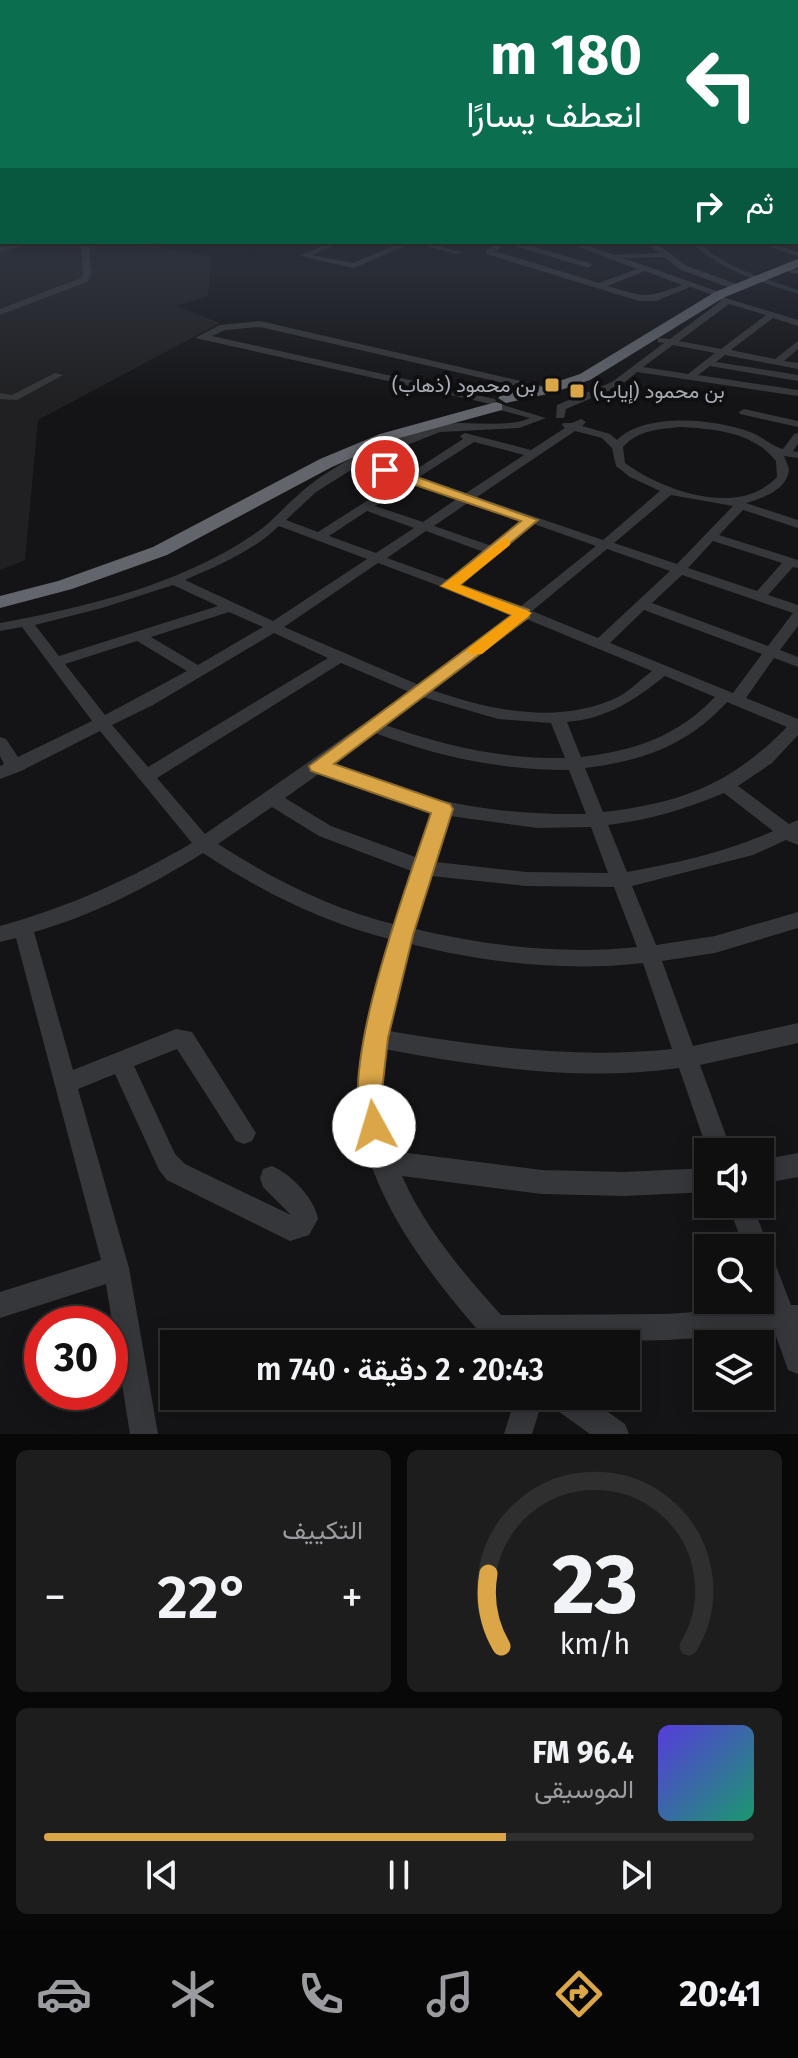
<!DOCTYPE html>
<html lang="ar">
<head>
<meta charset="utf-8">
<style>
	:root { --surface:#0f0f10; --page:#1d1d1e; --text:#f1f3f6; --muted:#9b9c9f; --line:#2f2f30; --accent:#daa647 }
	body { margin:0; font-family:"Fira Sans",Vazirmatn,sans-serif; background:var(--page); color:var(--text); direction:rtl; height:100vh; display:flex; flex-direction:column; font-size:30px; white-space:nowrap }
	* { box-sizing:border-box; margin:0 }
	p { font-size:26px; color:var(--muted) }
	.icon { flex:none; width:44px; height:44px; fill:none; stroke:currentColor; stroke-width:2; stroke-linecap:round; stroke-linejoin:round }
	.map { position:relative; height:1434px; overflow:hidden; direction:ltr }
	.side { display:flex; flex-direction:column; gap:16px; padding:16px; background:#080809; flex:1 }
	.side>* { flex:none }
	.top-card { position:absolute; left:0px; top:0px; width:798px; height:244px; box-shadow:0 4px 20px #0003,0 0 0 2px var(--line); direction:rtl; background:#0b6e4f; color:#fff; overflow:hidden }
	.buttons { position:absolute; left:694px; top:1138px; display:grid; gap:16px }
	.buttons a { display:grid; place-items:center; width:80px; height:80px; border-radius:0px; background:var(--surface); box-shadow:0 4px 20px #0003,0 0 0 2px var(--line); font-size:40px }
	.speed { position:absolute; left:24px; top:1306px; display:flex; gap:16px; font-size:40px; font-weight:700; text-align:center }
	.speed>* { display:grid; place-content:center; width:104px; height:104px; border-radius:50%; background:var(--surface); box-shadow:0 4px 20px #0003,0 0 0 2px var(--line); line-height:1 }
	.speed .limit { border:12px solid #d22; background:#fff; color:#111 }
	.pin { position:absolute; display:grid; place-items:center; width:68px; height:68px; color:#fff; margin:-34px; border:4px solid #fff; border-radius:50%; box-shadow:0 2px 8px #0007 }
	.me { position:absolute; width:88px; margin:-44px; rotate:354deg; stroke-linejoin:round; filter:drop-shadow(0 0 6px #0008) }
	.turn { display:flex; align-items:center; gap:28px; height:168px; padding:0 24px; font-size:36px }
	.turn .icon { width:104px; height:104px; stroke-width:2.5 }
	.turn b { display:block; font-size:56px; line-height:68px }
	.then { display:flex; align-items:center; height:76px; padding:0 24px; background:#0003; gap:16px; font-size:30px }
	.big { font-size:60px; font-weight:600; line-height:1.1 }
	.side .widget { flex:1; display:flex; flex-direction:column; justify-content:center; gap:12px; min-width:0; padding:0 28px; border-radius:12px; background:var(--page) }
	.side .dial { align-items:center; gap:0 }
	.dial svg { height:208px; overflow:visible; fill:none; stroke:var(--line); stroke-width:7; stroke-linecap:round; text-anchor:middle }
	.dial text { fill:var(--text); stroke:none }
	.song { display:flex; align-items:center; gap:24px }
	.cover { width:96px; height:96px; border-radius:12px; background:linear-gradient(135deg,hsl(250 70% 55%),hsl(160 70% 35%)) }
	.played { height:8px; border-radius:4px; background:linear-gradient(90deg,var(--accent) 65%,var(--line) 65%) }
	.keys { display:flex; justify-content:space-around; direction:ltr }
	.heat { display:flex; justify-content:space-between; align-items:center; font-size:44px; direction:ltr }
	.side .tiles { flex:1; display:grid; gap:16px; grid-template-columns:1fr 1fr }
	.widget:last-child { grid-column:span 2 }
	.trip { position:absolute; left:160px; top:1330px; width:480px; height:80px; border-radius:0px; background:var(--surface); box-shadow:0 4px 20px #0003,0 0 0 2px var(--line); font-weight:600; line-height:80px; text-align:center; direction:rtl }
	.tab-bar { display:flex; height:128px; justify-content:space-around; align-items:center; background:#060606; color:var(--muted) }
	.tab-bar .icon { width:56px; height:56px }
	.tab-bar .current { color:var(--accent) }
	.tab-bar b { font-size:36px; color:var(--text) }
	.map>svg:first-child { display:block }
	.built { fill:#202022 }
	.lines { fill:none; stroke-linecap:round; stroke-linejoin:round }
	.canal { fill:#2c3338; fill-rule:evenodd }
	.minor { fill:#36373a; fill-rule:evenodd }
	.highway { fill:#62656b; fill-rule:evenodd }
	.route { fill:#daa647; stroke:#8e6c2e; stroke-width:2 }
	.slow { fill:#f59e0b }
	.poi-dot { fill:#daa647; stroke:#0f0f11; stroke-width:3 }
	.labels { text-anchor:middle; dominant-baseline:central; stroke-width:8; stroke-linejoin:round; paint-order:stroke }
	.far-poi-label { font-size:20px; fill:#a8acb4; stroke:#0f0f11; text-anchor:end }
</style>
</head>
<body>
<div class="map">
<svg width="798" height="1434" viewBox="0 0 798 1434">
	<rect width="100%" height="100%" fill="#141416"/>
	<path class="built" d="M0 201 2 242H130L211 257 208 296 176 306 220 323 38 420 25 560 0 570Z"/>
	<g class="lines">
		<path class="canal" d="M691 242C701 242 705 249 713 254 739 272 769 280 798 290V294C760 282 720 270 691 242Z"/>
		<g class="minor">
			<rect x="796" y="205" width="2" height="4"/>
			<rect x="0" y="210" width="2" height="4"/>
			<rect x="796" y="221" width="2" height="5"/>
			<path d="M24 242H37L0 252V248Z"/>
			<path d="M81 242H89L91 274 87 282 0 315V309L81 278 83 274Z"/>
			<path d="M238 242H248L234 247Z"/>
			<path d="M331 242H342L312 255 353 263 403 242H424L461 252 457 254 412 243 354 268 300 256Z"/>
			<path d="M501 242H518L592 264 589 268 508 244 495 251 599 283 637 269 566 242H577L614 255 659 253 646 242H655L685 265 739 285V289H733L679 269 665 257 623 258 722 293V297L798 320V326L773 318 731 350 775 359 798 341V349L784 361 798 363V369L725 355 716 362 798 375V381L710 366 698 375 798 390V396L637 372 620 386 566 409 564 418H556L557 405 612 382 664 343 658 342V338L670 339 721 301 720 297 690 287 656 301H639L486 254V250ZM645 271 682 285C644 299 646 297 607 286ZM729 304 766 315 721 349 679 341ZM673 345 715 353 688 374 643 367Z"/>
			<path d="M754 242H766L798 252V256Z"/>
			<path d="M791 268 798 269V274L788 272Z"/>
			<path d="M260 321 547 387 552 390 547 393 260 327 225 330 212 336 495 399 496 401 491 404 195 338 220 325Z"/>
			<path d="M55 373 63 375 17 400 0 399V393L12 395Z"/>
			<path d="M500 404 546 418 519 428 440 432 369 460 409 474 463 439 460 436 465 433 531 450 565 428 562 425 563 423H572L581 419 586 422 582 426 610 434 617 440C646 412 714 419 750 432 762 436 772 447 783 449L794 434 798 433V444L793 451 798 452V458L784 456 789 469C787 490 765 497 746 503L798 520V528L743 510 719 535 798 560V568L793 567 768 595 798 605V626L780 650 798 657V667L774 658 746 698 798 719V735L772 763 738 786 789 824 798 820V845L786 840 753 855 632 886 656 945 715 936 798 912V928L715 953 662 961 693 1046 798 1023V1043L700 1065 732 1152H708L679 1068C580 1082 482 1067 384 1049 378 1085 382 1117 392 1151L542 1170 624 1172 708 1168V1192L624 1196 542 1194 402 1176C425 1228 463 1273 501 1315L667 1314 765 1307 760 1293V1248H744L728 1204H752L791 1305H798V1374L788 1370 775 1333 667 1340 490 1344C429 1275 353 1181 358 1082 360 1035 379 985 393 940 324 923 262 892 203 853 150 886 94 915 34 932L73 1070 176 1029 192 1032 256 1133 252 1141 244 1144 236 1141 177 1049 134 1066 175 1154 185 1164 291 1215 263 1187 260 1178 263 1169 272 1166C291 1174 315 1199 318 1219L309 1235 290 1241 167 1180 159 1170 115 1074 78 1089 129 1268 158 1434H130L106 1284 0 1318V1292L101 1260 16 938 0 942V926C69 907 130 879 192 843L100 731 21 771 0 779V766L4 764 0 756V737L6 739 18 757 92 721 22 627 0 631V623C86 607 179 585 253 535 270 524 283 508 298 495 314 480 335 467 354 457 381 444 415 429 445 424 473 420 504 429 530 418L496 409 495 407ZM681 427C715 429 753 432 776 461L777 477C739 518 663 491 625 463L623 447C638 430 659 429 681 427ZM575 431 602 438 612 448 616 466 630 477 660 491 603 540 477 497ZM474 442 524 455 466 493 419 477ZM359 465 401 479 318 532 286 520 316 492ZM411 482 458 498 423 522 375 506ZM671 495 733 506 677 564 614 543ZM469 502 523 521 492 546 434 526ZM367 511 414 528 376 553 329 536ZM534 524 596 546 520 607 460 584ZM279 526 367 559 273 621 185 580C218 566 253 551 279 526ZM426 531 484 552 448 580 387 558ZM713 541 782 563 757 591 688 568ZM607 549 670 571 598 638 532 611ZM378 563 512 613 419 685 284 627ZM682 575 793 613 768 646 652 603ZM173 585 218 606 59 656 35 625 102 608ZM644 610 762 654 733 693 610 643ZM229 612 263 627 198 665 151 637ZM524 618 652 671C641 679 630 691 618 697 559 725 492 711 432 690ZM274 633 328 658 148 767 112 725 153 705ZM137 641 187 671 105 715 65 664ZM341 663 409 692 205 834 157 778ZM665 676 715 697C678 736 634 751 581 757L567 722C608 718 633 701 665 676ZM423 697 498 719 551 723 565 758C501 759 445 746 385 725ZM727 702 787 727C731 784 682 803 603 812L585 768C643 761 688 745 727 702ZM375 733C439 757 500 770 569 770L586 814C487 815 424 801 332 765ZM320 773 390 800 433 813 418 858 331 826 285 798ZM724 793 773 831C728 852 676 863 627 872L608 825C649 820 686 809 724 793ZM272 807 319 836 414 872 397 925C332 909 274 880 218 844ZM450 816 537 828 591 827 608 873 526 872 436 862ZM431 876 526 886 614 887 637 947C565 955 486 946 416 929ZM411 944C485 963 567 972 643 963L672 1049C576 1059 483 1047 389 1031Z"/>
			<path d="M744 409 798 421V427L740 414 739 412Z"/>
			<path d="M798 1153V1177L760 1184V1160Z"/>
			<path d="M516 1396H544L532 1434H504Z"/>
			<path d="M547 1396H585L625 1424 629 1434H590L551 1406Z"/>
		</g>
		<g class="highway">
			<path d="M798 259V267L723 298 590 380 552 393 506 403 498 398 501 395 544 386 580 374 715 292Z"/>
			<path d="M496 402 502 404V410L392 440 332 467 167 555 72 589 0 608V596L58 581 153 547 320 459 380 434Z"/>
		</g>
	</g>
	<linearGradient id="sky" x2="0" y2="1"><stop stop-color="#0b0b0c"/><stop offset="0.5" stop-color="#343a47"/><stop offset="1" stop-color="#343a47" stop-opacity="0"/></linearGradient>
	<rect width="798" height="402" fill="url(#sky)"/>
	<path class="route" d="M380 467H389L538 520 460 585 529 610V617L334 764 450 804 453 809 413 935 388 1038 382 1091 387 1126 383 1135 374 1139 364 1135C336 1070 408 883 431 813L311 771 309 766 512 615 441 586 521 521 380 473Z"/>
	<path class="slow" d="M505 538 510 539V545L460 585 532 613 482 654H470L467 650 470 647 512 615 441 586Z"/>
	<g class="poi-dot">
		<rect x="544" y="377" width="16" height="16" rx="4"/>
		<rect x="569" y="383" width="16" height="16" rx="4"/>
	</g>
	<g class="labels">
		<g class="far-poi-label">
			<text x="536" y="385">بن محمود (ذهاب)</text>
			<text x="593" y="391" text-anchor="start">بن محمود (إياب)</text>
		</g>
	</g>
</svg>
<div class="buttons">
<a><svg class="icon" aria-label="sound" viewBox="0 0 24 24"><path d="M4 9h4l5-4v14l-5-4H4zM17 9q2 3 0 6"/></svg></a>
<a><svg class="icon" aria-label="search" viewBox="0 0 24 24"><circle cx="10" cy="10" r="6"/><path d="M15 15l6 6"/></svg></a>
<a><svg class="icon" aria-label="layers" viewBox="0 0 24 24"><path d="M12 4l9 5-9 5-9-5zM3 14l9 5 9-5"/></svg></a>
</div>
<div class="speed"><div class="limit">30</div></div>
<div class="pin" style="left:385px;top:470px;background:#d93025"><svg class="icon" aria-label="arrive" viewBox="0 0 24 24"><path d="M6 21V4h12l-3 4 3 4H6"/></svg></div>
<svg class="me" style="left:374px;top:1126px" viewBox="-20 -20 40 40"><circle r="19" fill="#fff"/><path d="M0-13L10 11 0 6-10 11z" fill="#daa647"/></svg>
<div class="trip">20:43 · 2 دقيقة · 740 m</div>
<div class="top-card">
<div class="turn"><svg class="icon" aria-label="left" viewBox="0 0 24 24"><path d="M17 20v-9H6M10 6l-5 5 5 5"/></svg><div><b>180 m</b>انعطف يسارًا</div></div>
<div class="then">ثم<svg class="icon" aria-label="right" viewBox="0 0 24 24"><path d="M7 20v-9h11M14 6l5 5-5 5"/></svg></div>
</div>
</div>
<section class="side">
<div class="tiles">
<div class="widget dial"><svg viewBox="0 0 100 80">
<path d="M14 69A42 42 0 1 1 86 69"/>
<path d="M14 69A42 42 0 0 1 9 41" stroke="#daa647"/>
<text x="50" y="56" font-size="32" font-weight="700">23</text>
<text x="50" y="72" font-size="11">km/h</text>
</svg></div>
<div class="widget"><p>التكييف</p>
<div class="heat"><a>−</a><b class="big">22°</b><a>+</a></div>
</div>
<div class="widget">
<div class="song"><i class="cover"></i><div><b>96.4 FM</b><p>الموسيقى</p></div></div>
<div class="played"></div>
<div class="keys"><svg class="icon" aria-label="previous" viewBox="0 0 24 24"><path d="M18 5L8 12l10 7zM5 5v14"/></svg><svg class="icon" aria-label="pause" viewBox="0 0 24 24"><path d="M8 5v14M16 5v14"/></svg><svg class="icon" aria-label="next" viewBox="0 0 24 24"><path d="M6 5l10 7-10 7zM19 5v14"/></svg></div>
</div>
</div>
</section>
<nav class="tab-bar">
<b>20:41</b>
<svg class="icon current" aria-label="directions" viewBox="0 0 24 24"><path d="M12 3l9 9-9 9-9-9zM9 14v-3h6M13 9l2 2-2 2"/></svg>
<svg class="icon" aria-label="music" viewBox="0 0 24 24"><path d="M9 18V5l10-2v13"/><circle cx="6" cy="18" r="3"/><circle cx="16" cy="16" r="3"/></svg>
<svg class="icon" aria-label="phone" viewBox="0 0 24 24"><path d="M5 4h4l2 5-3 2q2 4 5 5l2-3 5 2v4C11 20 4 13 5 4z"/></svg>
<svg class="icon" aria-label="climate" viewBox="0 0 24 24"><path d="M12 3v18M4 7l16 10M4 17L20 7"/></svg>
<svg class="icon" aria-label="car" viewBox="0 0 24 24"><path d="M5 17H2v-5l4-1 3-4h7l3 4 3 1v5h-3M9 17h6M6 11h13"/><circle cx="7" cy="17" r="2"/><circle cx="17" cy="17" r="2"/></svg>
</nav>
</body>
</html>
